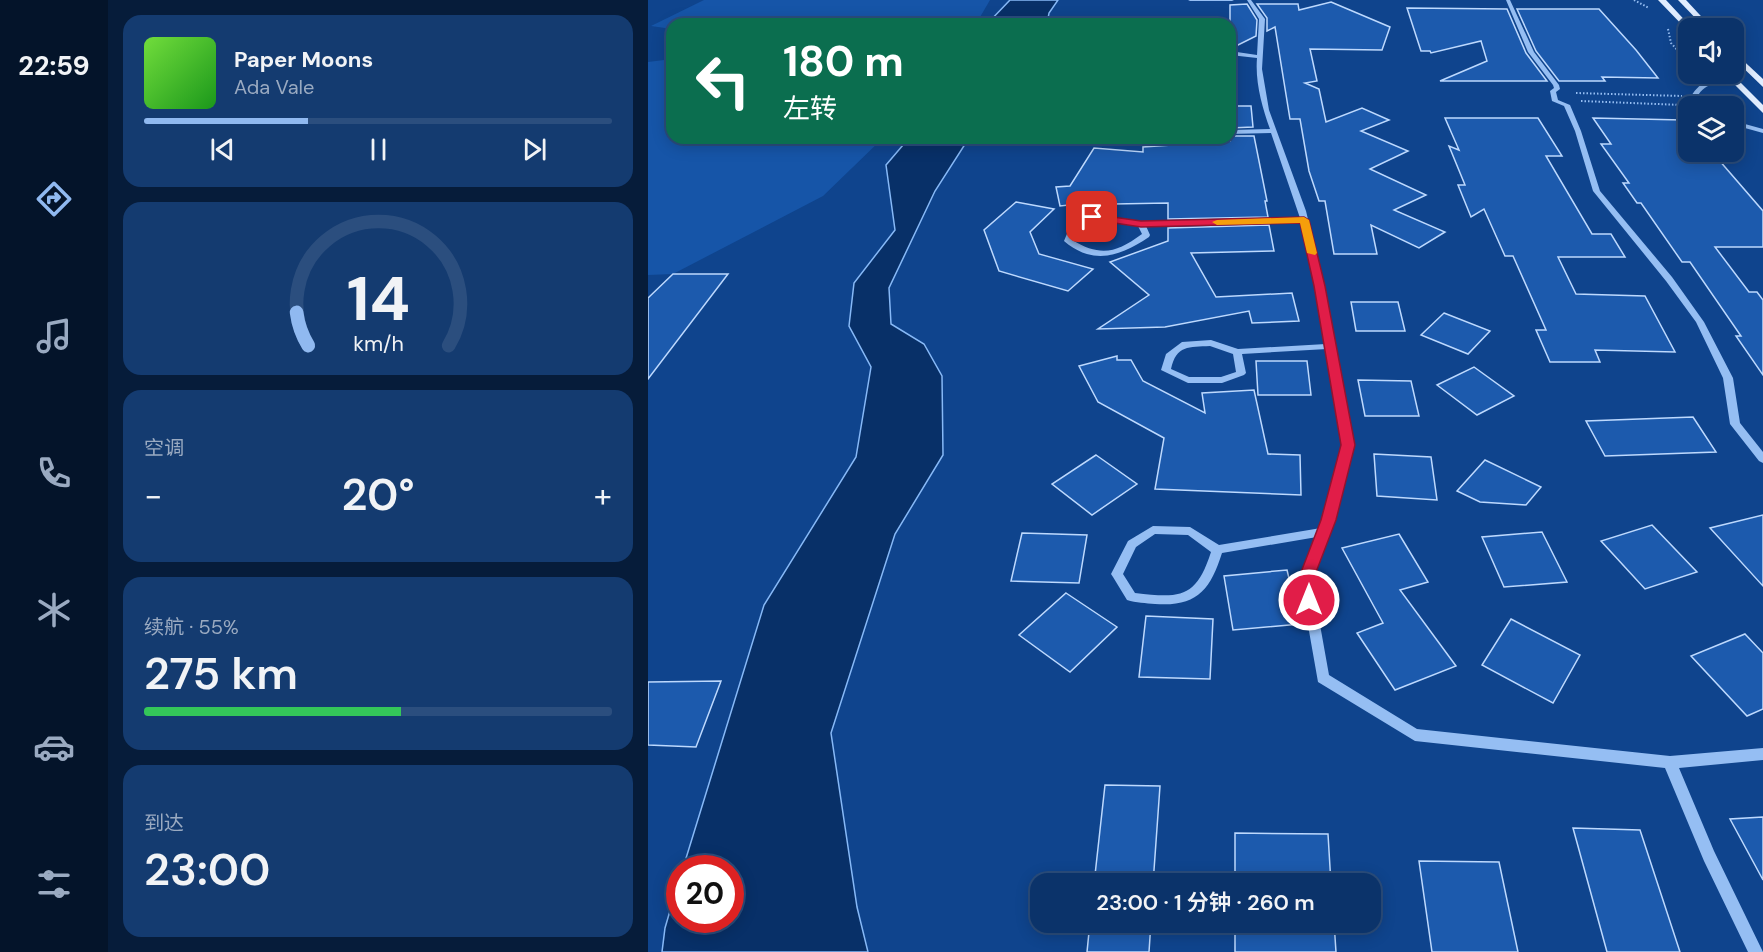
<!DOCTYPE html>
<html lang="zh">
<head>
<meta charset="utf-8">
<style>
	:root { --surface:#0b336a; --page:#143b70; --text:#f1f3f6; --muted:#9aaac1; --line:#2b4e7e; --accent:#90b9f0 }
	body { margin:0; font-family:"DM Sans","Noto Sans SC",sans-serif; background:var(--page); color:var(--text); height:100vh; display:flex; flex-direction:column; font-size:22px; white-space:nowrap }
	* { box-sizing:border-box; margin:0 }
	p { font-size:20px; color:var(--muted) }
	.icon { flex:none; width:33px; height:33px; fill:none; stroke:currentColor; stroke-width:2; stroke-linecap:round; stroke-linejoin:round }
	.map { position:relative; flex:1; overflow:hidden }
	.panel { display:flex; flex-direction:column; gap:15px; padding:15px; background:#061c3a; width:540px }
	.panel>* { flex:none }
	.top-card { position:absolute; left:18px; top:18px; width:570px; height:126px; border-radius:18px; box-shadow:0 3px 15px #0003,0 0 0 2px var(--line); background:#0b6e4f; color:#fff; overflow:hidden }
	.fabs { position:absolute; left:1030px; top:18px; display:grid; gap:12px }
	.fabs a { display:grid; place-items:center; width:66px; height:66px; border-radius:12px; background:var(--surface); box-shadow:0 3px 15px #0003,0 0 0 2px var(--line); font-size:30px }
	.speed { position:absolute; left:18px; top:855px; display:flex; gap:12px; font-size:30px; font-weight:700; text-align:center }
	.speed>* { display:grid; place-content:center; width:78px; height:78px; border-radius:50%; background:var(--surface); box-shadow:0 3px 15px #0003,0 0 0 2px var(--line); line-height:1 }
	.speed .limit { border:9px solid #d22; background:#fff; color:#111 }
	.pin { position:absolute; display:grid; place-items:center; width:51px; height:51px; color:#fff; margin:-26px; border-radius:12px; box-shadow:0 3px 9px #0006 }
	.me { position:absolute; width:66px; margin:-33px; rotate:0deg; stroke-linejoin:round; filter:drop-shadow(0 0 4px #0008) }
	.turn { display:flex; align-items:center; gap:21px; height:126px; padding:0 18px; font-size:27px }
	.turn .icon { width:78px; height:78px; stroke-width:2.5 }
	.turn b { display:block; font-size:42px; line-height:51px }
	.big { font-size:45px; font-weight:600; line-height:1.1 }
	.panel .widget { flex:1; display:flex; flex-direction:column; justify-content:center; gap:9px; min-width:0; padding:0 21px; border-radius:18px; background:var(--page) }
	.panel .dial { align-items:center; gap:0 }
	.dial svg { height:156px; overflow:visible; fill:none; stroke:var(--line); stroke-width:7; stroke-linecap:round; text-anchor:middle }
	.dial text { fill:var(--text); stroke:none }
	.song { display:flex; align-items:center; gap:18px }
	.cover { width:72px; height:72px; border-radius:9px; background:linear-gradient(135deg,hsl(100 70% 55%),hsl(120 70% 35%)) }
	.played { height:6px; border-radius:3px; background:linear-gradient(90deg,var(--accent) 35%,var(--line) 35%) }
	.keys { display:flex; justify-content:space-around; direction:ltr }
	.heat { display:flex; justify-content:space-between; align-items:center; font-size:33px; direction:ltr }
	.charge { height:9px; border-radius:4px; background:linear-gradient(90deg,#34c759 55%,var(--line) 0) }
	.trip { position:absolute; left:382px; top:873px; width:351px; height:60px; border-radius:18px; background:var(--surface); box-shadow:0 3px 15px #0003,0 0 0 2px var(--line); font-weight:600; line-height:60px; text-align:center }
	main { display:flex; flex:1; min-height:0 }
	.dock { display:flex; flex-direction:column; width:108px; justify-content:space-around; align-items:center; background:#04142a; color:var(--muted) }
	.dock .icon { width:42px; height:42px }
	.dock .on { color:var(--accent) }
	.dock b { font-size:27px; color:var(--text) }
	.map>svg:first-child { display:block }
	.green { fill:#1655a8 }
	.water { fill:#083068; stroke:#87b9f7; stroke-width:1.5 }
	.building { fill:#1c5aad; stroke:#bdd9fe; stroke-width:1.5 }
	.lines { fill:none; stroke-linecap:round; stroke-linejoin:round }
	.path { stroke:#95bef3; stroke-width:2; stroke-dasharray:1.5 2; stroke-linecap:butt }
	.minor { fill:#95bef3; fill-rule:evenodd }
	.major { fill:#e1edff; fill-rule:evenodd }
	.route { fill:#e11d48; stroke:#92132f; stroke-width:1.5 }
	.slow { fill:#f59e0b }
</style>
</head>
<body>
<main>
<nav class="dock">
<b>22:59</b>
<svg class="icon on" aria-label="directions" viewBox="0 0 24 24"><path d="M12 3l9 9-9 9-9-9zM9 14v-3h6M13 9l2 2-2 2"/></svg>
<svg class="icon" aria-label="music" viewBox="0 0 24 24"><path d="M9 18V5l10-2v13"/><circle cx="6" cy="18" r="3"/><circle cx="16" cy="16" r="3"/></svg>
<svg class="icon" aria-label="phone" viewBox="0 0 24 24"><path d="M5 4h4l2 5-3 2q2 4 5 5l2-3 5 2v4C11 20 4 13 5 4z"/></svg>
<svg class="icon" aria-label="climate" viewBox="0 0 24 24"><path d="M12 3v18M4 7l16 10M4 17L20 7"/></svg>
<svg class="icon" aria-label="car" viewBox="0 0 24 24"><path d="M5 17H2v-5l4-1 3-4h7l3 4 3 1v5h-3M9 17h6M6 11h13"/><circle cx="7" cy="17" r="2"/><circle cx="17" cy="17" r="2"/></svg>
<svg class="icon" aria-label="filters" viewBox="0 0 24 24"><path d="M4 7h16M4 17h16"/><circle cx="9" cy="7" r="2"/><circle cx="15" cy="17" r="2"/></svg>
</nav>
<section class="panel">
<div class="widget">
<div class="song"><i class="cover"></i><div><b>Paper Moons</b><p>Ada Vale</p></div></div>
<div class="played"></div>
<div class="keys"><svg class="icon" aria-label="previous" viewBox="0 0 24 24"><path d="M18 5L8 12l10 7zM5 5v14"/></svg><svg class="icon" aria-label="pause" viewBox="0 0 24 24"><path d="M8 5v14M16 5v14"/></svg><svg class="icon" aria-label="next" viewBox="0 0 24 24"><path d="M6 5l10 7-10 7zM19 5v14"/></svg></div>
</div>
<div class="widget dial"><svg viewBox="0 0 100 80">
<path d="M14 69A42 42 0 1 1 86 69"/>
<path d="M14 69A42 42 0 0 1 8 52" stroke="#90b9f0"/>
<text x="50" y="56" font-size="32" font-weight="700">14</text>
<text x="50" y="72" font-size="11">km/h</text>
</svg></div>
<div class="widget"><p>空调</p>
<div class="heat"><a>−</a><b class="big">20°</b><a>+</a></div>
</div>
<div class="widget"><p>续航 · 55%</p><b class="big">275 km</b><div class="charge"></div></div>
<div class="widget"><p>到达</p><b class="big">23:00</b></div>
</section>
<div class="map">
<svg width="1115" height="952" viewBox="0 0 1115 952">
	<rect width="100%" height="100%" fill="#0f448d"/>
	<g class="green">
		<path d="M56 0H342L328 24H24V29L3 26Z"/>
		<path d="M24 59V138H235L175 196 25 274 0 275V62Z"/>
	</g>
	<g class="water">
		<path d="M362 0H410L401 13 399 24H339Z"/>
		<path d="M261 138H321L287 191 241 288 243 324 276 344 294 376 295 455 247 534 183 733 209 907 220 952H14L17 928 31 880 32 920H82V868H35L116 605 208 457 223 367 201 326 206 283 247 230 238 165Z"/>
	</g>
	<g class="building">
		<path d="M683 2 742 27 734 50 662 49 669 81 657 83 671 89 678 122 714 108 741 120 713 131 760 151 722 169 778 195 746 210 797 232 771 248 723 225 729 254H686L677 201H671L661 171 652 119H642L627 27 619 31V18L609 4H650L651 10Z"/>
		<path d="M599 4 609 20 608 36 582 49V5Z"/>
		<path d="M759 8 859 9 878 53 899 81H792L839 61 833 41 783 53 782 51H773Z"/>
		<path d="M869 9H951L988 50 1010 78 954 77 957 81H911L888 51Z"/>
		<path d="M582 106H603L605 127 582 128Z"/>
		<path d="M797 118H890L914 156H898L944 234H963L977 257H910L928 294 997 296 1027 352 947 350 952 362H902L888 330H898L865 256H857L836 209 823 217 810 185H817L801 146 811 150Z"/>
		<path d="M945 118 1035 120 1041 127V152H1064L1115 211V247H1067L1101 292H1109L1115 300V375L1088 336H1093L1042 262H1034L993 203H989L975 183H981L953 144H963Z"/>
		<path d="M582 136H606L619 201H617L620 217 520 219V203L466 204 467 200 412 206 408 187 422 186 446 148 495 152V147L582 141Z"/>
		<path d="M368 202 406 209 382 232 391 254 445 269 420 291 351 271 336 230Z"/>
		<path d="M621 225 626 251 543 253 568 297 644 293 651 321 604 323 601 311 517 327 450 329 501 295 462 262 520 241V228Z"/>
		<path d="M25 274H80L0 379V298Z"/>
		<path d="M703 302H750L757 331H708Z"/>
		<path d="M796 313 842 331 820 354 773 335Z"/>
		<path d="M469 356V360H483L495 381 557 413 554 393 606 390 620 454 652 455 653 495 507 489 516 438 450 402 431 366Z"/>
		<path d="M608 361H659L663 395H610Z"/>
		<path d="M826 367 866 396 829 415 789 385Z"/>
		<path d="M710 380 763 381 771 416H717Z"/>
		<path d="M1045 417 1068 452 957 456 938 421Z"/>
		<path d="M726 454 783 457 789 500 729 496Z"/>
		<path d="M448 455 489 484 444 515 404 484Z"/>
		<path d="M837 460 893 487 878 505 832 502 809 491Z"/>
		<path d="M1115 515V586L1062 528Z"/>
		<path d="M1004 525 1049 572 997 589 953 541Z"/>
		<path d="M894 532 919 582 856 587 834 537Z"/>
		<path d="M374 533 439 535 431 583 363 581Z"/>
		<path d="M751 534 780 582 752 590 808 666 747 690 709 633 735 623 694 548Z"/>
		<path d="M639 570 652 624 585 630 576 576Z"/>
		<path d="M418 593 469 627 422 672 371 635Z"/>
		<path d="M498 616 565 619 562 679 491 677Z"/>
		<path d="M863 619 932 655 905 703 834 665Z"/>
		<path d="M1097 634 1115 653V709L1099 716 1043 656Z"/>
		<path d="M73 681 48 747 0 745V682Z"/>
		<path d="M457 785 512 786 505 884H446Z"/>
		<path d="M1115 817V880L1082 819Z"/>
		<path d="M925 828 992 830 1032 952H959Z"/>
		<path d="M587 833 680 834 683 884H587Z"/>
		<path d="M771 861 851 862 870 952H784Z"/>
		<path d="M442 922H503L501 952H439Z"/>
		<path d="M587 922H686L688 952H587Z"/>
	</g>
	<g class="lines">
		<g class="path">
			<path d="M986 0 1001 8"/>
			<path d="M1020 29 1023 43 1041 63"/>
			<path d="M928 93 1034 96"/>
			<path d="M933 101 1034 105"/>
		</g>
		<g class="minor">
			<path d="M540 0H586L584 1H542Z"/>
			<path d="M599 0H603L617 19 614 69 621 110 658 211 676 286 705 445 687 520 664 580 681 675 769 729 1022 756 1115 748V760L1031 768 1066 851 1115 952H1100L1056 861 1017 768 767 741 670 682 652 580 669 537 574 553C562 591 548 607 507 604 498 603 488 603 479 600L465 577 463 574 480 541 505 526 542 527 571 545 673 528 695 445 679 349 594 354 598 373 596 375 574 383H540L513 370 518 354 534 342 563 340 590 349 678 344 668 286 653 222 498 226 502 235 501 237C473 256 445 266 416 241L423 224 444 215 493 222 652 218 623 133 582 134V130L622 129C614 107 607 82 609 58L582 55V51L609 55 611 19ZM445 219 490 226 494 234C468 253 453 257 424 240L429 227ZM562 346 585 354 588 372 573 377H541L523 369C528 345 541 347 562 346ZM507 534 540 535 563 552C548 599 532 598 487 593L475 574 488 547Z"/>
			<path d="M858 0H862L886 52 911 85 912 89 908 92 910 100 922 105 933 131 952 191 1024 277 1056 322 1085 378 1092 423 1115 452V463L1111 461 1082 424 1075 378 1048 322 1018 281 945 191 927 131 916 106 904 101 902 91 906 88 905 85 880 52Z"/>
			<path d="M1086 78 1088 79V81C1073 83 1058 81 1049 97L1058 106H1052L1043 97C1052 79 1068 79 1086 78Z"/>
			<path d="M1086 121 1115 129V133L1086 125Z"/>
			<path d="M465 138 490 141 510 138H526L490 145 467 141Z"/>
		</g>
		<g class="major">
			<path d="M1010 0H1018L1044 28H1041V32Z"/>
			<path d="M1030 0H1038L1064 28H1057Z"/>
			<path d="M1086 52 1115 79V87L1086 59Z"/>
			<path d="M1076 74H1084L1115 105V113Z"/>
		</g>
	</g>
	<path class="route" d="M444 214 493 221 656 217 661 220 677 286 707 445 688 520 665 580 669 600 667 604H656L650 580 673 520 693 445 666 286 652 223 493 227 440 219V215Z"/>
	<path class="slow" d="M656 217 661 220 669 253 667 255 659 253 652 223 569 225 564 222 569 220Z"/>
</svg>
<div class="fabs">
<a><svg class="icon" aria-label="sound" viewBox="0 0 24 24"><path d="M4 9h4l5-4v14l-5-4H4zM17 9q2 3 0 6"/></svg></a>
<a><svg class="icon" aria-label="layers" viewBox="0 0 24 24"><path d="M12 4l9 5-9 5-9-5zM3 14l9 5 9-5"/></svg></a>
</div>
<div class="speed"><div class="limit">20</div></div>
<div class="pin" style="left:444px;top:217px;background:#d93025"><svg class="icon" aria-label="arrive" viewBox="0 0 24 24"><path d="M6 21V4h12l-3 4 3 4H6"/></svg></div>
<svg class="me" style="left:661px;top:600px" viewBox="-20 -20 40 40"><circle r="17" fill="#e11d48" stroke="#fff" stroke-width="3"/><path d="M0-11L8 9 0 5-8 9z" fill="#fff"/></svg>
<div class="trip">23:00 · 1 分钟 · 260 m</div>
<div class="top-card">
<div class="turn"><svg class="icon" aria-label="left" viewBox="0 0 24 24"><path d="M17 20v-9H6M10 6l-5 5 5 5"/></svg><div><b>180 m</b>左转</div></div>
</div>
</div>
</main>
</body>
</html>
